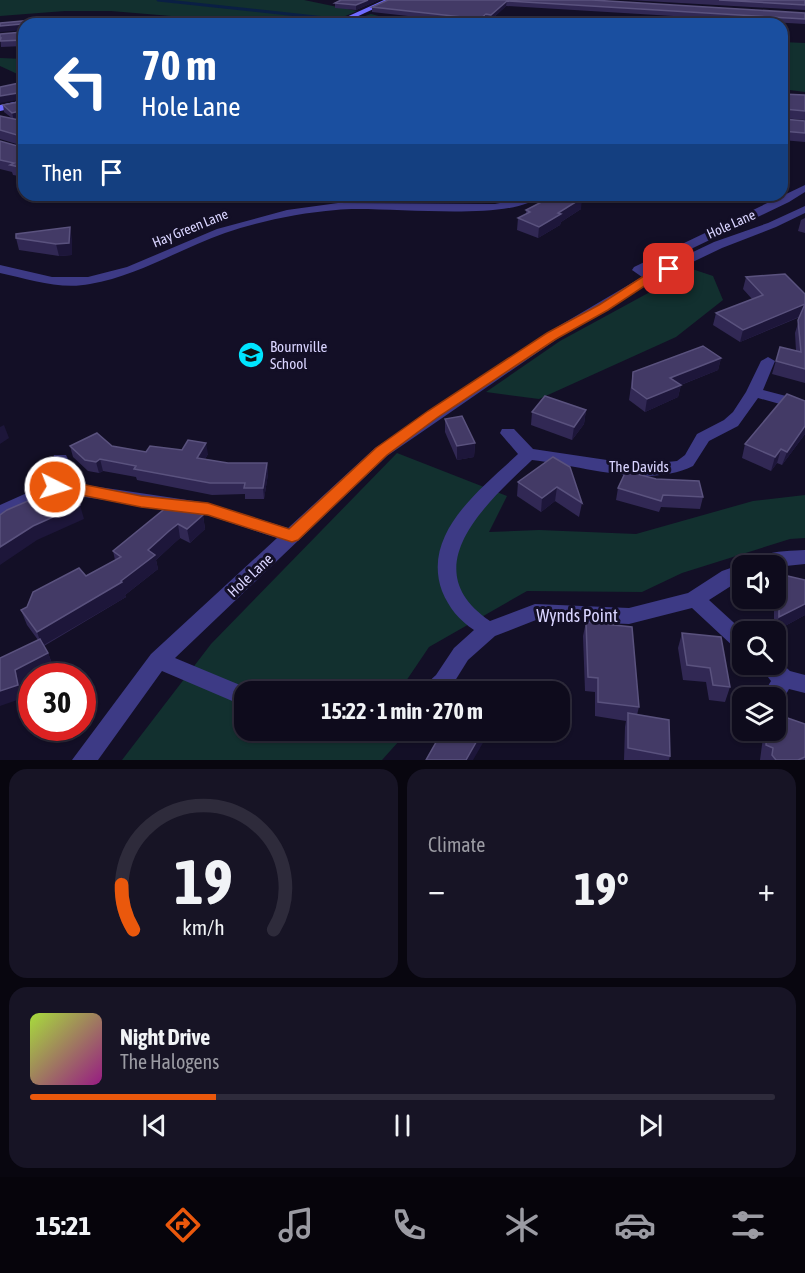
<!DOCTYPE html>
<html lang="en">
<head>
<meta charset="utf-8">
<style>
	:root { --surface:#0e0b1c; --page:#171425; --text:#f1f3f6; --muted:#9b9ba3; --line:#2e2b3b; --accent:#ea580c }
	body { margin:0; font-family:"Asap Condensed",sans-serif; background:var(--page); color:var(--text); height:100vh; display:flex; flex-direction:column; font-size:22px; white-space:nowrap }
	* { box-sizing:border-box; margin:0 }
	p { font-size:20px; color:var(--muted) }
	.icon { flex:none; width:33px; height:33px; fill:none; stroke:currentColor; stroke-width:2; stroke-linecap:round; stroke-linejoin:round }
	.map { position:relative; height:760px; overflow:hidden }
	.panel { display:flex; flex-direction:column; gap:9px; padding:9px; background:#08060f; flex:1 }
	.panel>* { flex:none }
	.guide { position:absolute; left:18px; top:18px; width:770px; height:183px; border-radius:18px; box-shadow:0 2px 4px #0004,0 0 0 2px var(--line); background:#1a4fa0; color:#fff; overflow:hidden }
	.controls { position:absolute; left:732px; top:555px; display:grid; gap:12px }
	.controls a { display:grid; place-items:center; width:54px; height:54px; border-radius:12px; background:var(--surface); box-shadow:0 2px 4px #0004,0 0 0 2px var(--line); font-size:30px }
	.speed { position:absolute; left:18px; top:663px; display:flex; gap:12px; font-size:30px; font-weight:700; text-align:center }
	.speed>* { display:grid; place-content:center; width:78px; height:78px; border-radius:50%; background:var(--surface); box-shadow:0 2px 4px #0004,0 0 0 2px var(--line); line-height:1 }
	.speed .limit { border:9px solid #d22; background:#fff; color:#111 }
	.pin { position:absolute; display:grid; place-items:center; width:51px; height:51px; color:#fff; margin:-26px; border-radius:12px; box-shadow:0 3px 9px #0006 }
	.me { position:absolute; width:66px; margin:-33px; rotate:95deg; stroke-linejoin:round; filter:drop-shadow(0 0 4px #0008) }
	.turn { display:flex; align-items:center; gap:21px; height:126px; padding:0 24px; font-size:27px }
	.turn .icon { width:78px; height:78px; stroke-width:2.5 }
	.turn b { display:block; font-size:42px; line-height:51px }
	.then { display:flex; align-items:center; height:57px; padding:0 24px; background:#0003; gap:12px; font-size:22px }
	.big { font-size:45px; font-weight:700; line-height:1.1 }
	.panel .tile { flex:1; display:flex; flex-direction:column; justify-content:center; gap:9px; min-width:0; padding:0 21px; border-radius:18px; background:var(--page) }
	.panel .dial { align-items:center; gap:0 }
	.dial svg { height:156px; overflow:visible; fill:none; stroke:var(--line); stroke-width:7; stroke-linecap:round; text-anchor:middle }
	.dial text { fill:var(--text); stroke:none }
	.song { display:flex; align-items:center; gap:18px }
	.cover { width:72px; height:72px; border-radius:9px; background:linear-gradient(135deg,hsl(80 70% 55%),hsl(310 70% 35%)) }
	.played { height:6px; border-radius:3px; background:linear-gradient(90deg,var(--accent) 25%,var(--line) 25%) }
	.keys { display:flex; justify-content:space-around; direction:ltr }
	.heat { display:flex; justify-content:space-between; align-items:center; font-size:33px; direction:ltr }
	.panel .tiles { flex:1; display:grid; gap:9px; grid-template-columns:1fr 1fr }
	.tile:last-child { grid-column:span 2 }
	.trip { position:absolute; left:234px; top:681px; width:336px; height:60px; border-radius:18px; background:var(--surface); box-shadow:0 2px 4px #0004,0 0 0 2px var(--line); font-weight:700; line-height:60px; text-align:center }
	.menu { display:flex; height:96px; justify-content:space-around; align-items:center; background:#06040b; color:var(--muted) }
	.menu .icon { width:42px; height:42px }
	.menu .current { color:var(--accent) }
	.menu b { font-size:27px; color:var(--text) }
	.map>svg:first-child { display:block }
	.green { fill:#12302f }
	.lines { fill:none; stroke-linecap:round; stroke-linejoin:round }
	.stream { stroke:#0a1f44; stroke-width:3 }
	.street { fill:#3d3a85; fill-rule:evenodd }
	.secondary { fill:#6f6bff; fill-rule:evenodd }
	.wall { fill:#312854 }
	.shaded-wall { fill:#1d163a }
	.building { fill:#433a66; stroke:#5a527e; stroke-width:1.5 }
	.route { fill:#ea580c; stroke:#983908; stroke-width:1.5 }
	.labels { text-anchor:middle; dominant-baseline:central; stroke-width:6; stroke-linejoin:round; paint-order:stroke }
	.far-street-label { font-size:14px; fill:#d9d4ff; stroke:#130f26 }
	.poi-label { font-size:15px; fill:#d9d4ff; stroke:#130f26; text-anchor:start }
	.street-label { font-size:15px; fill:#d9d4ff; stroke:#130f26 }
	.near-street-label { font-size:18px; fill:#d9d4ff; stroke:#130f26 }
</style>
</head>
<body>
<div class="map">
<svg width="805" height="760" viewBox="0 0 805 760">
	<rect width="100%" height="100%" fill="#130f26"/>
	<g class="green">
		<path d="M0 0H304L357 11 327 24H210L183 17 111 11H65L0 16Z"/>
		<path d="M371 14 398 21 425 24H341Z"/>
		<path d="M782 42 805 43V92L782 89Z"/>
		<path d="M0 58 24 59V77L0 66Z"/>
		<path d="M689 268 713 276 723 300 676 337 539 399 486 392 560 341 650 292Z"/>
		<path d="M397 453 507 496 489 532 539 530 636 534 753 501 805 495V538L790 539 682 573 642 592 527 591 429 647 402 687 403 691 244 692V730L408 731 382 760H122L211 644Z"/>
	</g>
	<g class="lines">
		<g class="stream">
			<path d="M158 0 325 18"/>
			<path d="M358 22 384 24"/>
		</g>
		<g class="street">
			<path d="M805 185V192L789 202 647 270 651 272 714 242 768 223 805 206V213L776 227 722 248 655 280 557 339 387 456 175 658 252 690 244 692V706L162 671 98 760H72L151 654 277 538 207 515 57 493 0 518V505L47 484 54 455H66L68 459 65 482 208 503 288 528 375 448 547 333 642 277 632 270 634 267Z"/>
			<path d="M528 195H542C511 224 382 205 336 210 299 213 261 221 225 233 179 249 138 276 90 284 60 290 29 279 0 273V265L52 277H88L127 267 217 229 287 210 338 203 495 204 515 200Z"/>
			<path d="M768 357 775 361 763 390 805 401V411L758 398 738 426 709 441 693 466C648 489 580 465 532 460 488 502 412 568 490 621L535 604 629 608 688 593 722 571 742 564 748 566H742V579L709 600 744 632H742V650L735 648 692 608 629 624 536 620 495 636 468 660 448 692H422L425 685 436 675 454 648 474 630C459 620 449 608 442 591 421 533 482 488 518 454L500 433 502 429H514L533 449 627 463 648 464 677 461 685 455 697 434 724 420 733 412 746 392 761 361Z"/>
			<path d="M805 550V564L776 567 749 566C758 550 789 551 805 550Z"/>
			<path d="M776 658 790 671 805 675V693L789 689 780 705 776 706V698H761L771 681 758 664H776Z"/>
		</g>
		<g class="secondary">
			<path d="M384 0H393L341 24H331Z"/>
			<path d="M24 100V106L0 111V105Z"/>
		</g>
	</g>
	<g class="wall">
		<path d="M341 0H379L356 10 335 8V3Z"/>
		<path d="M388 0H592L805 13V24L506 6 491 20 486 19 480 24 372 12V7Z"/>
		<path d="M628 0H805V10Z"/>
		<path d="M24 31V46L1 47 0 34 23 32Z"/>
		<path d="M782 94 805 95V120L783 118 784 119 805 121V142L782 140Z"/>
		<path d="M24 101V117L16 119 24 121V177L13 175 12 172 0 169V141L21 147 23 146 0 139V116L12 118 4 112 3 105Z"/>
		<path d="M581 209 561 222 560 225 538 238 517 230 518 218 526 214V210Z"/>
		<path d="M805 218V233L798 231 801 220Z"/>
		<path d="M16 238 72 239V255L59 256 19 250Z"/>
		<path d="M746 277 805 294V383L772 374 780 347 796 351 795 333 800 317 740 342 713 325 716 313 752 299 743 289Z"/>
		<path d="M721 358 718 370 681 385 678 397 645 412 629 400 633 372Z"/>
		<path d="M805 401V434L782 465 777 463 771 471 742 458 745 444Z"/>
		<path d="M586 410 584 424 572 440 531 425 532 412Z"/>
		<path d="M445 419 475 443 474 457 457 460 445 432Z"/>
		<path d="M70 446H112L146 452 208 454 205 459 228 463H267L268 474 264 499H245V494L212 495 137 480 136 477 103 471 99 473 88 471 73 457Z"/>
		<path d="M553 457 582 503 579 517 555 501 541 512 517 496 518 482Z"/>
		<path d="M618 488 703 497 700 509 661 507 659 512 616 500Z"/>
		<path d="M173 502 203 515 205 529 190 543 180 538 172 545 156 560 158 569 125 595 126 597 44 646 48 653 53 666 33 676H32V678L20 683 23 698 6 656 38 640 27 625 21 610 115 560 113 551Z"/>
		<path d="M779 574 805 580V615L774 632V598H776V583Z"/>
		<path d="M586 622 639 707 637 715 670 756 669 760H624L625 727 626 721 595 716V692L585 691 583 636Z"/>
		<path d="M682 633 730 687 725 702 709 700 706 682 683 680 678 648Z"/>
		<path d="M805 724V760H760L764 730H776Z"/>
	</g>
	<g class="shaded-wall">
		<path d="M368 0H379L356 10V5Z"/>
		<path d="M507 1 506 6 491 20V15Z"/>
		<path d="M486 14V19L480 24V19Z"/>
		<path d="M22 24 24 30 0 32V26Z"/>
		<path d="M24 92V99L0 103V96Z"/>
		<path d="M24 110V117L14 120 12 113Z"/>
		<path d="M582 198 581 209 561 222 560 225 538 238 539 227 558 213Z"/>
		<path d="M70 227 72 239V255L59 256 56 244Z"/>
		<path d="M805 304 801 316 740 342 743 330Z"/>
		<path d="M721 358 718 370 668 390 670 378Z"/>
		<path d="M681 385 678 397 645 412 647 399Z"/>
		<path d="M586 410 584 424 572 440 574 427Z"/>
		<path d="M4 425 9 438 0 444V427Z"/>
		<path d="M805 426V434L782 465 787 452Z"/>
		<path d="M206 443 208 454 199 469 197 458Z"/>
		<path d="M475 443 474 457 457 460V446Z"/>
		<path d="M781 449 777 463 771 471 775 457Z"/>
		<path d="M100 459 103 471 99 473 96 462Z"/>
		<path d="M267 463 268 474 264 499 263 488Z"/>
		<path d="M557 487 555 501 541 512 542 498Z"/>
		<path d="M80 505 84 519 37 540 0 565V547L33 526Z"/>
		<path d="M203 515 205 529 190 543 187 529Z"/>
		<path d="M178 524 180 538 156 560 158 569 125 595 126 597 42 646 37 632 121 581 148 550Z"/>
		<path d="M805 604V615L774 632 779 617Z"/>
		<path d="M48 653 53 666 33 676H32V678L20 683 23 698 0 706V691L15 670Z"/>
		<path d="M483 730H485L484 741 473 760H466Z"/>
	</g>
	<g class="building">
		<path d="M341 0H368L356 5 335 3Z"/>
		<path d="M388 0H592L805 13V19L507 1 491 15 486 14 480 19 372 7Z"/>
		<path d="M719 0H805V5Z"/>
		<path d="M56 18 121 20 150 24H24V28L22 24 0 26V23Z"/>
		<path d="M24 31V40L0 41 1 38H0V34L23 32Z"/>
		<path d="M24 82V98V92L0 96V87Z"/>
		<path d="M782 94 805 95V111L784 109 782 117 784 119 805 121V133L782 131Z"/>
		<path d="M24 101V110L12 113 3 105Z"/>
		<path d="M0 116 24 121V168L10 165 14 163 0 160V141L21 147 24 145V137L0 130Z"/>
		<path d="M555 195H575L582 198 558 213 561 214 539 227 518 218 530 212 526 210Z"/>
		<path d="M70 227 69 243 56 244 16 238V234Z"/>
		<path d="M785 274 805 294V369L776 361 780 347 801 352 798 320 805 304 743 330 716 313 763 295 746 277Z"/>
		<path d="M703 346 721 358 670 378 681 385 647 399 632 388 633 372Z"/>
		<path d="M787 394 805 401V426L787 452 781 449 775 457 745 444Z"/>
		<path d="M545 396 586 410 574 427 532 412Z"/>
		<path d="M462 416 475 443 457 446 445 419Z"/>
		<path d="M97 433 112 446 146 452 150 446 182 450 188 440 206 443 197 458 228 463H267L263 488H244L245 483H210L134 469 136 466 100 459 96 462 85 460 70 446Z"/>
		<path d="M553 457 570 467 582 503 557 487 542 498 518 482Z"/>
		<path d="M626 471 656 479 699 481 703 497 663 495 661 501 618 488Z"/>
		<path d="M65 485 80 505 33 526 0 547V515L7 510Z"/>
		<path d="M173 502 203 515 187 529 178 524 169 531 148 550 155 555 121 581 122 582 37 632 21 610 27 607 33 592 79 568 86 576 121 557 113 551Z"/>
		<path d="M779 574 805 580V604L779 617Z"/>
		<path d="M586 622 632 627 639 707 598 702V678L588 677Z"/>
		<path d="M682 633 721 637 730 687 713 685 710 668 687 665Z"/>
		<path d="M40 639 48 653 15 670 18 685 0 691V658Z"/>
		<path d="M628 713 669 720 670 756 628 748Z"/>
		<path d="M776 714 805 724V757L798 760H776L772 755 773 748 766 745 767 730H776Z"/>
		<path d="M443 730H483L466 760H426Z"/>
	</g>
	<path class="route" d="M669 265 675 269 673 271 655 279 608 310 556 339 438 417 387 455 298 540 292 542 208 515 141 507 86 496 50 491 47 487 50 484 86 485 141 496 208 503 289 529 376 448 428 411 547 333 599 305 647 274Z"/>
	<defs>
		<g id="school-disc" transform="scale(1.35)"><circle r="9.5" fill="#00e5ff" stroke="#130f26"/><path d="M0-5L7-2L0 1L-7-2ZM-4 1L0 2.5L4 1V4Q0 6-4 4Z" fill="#111"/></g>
	</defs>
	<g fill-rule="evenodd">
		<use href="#school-disc" x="251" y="355"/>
	</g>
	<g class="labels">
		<g class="far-street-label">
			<text transform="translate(731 224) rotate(-24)">Hole Lane</text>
			<text transform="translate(190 228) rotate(-22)">Hay Green Lane</text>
		</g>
		<g class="poi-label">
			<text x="270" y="346">Bournville<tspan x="270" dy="17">School</tspan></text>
		</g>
		<g class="street-label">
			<text x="639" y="466">The Davids</text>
			<text transform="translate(250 575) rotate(-43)">Hole Lane</text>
		</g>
		<g class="near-street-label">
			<text x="577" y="615">Wynds Point</text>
		</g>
	</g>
</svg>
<div class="controls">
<a><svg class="icon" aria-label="sound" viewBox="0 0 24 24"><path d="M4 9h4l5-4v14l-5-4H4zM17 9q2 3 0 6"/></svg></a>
<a><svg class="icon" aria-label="search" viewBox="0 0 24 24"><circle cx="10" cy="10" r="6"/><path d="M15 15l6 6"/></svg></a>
<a><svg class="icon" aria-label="layers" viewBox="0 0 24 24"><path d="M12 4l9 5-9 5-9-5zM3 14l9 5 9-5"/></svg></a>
</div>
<div class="speed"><div class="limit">30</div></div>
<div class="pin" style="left:669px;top:269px;background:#d93025"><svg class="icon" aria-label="arrive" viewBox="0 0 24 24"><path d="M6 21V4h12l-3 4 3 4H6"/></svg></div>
<svg class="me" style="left:55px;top:487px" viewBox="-20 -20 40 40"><circle r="17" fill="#ea580c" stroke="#fff" stroke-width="3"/><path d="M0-11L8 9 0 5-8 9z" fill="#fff"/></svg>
<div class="trip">15:22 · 1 min · 270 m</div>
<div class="guide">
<div class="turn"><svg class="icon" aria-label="left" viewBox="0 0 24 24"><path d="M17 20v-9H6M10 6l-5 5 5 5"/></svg><div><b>70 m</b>Hole Lane</div></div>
<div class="then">Then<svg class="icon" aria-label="arrive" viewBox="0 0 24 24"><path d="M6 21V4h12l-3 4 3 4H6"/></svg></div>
</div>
</div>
<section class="panel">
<div class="tiles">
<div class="tile dial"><svg viewBox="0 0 100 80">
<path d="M14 69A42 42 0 1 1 86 69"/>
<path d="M14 69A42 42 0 0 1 8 46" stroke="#ea580c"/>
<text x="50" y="56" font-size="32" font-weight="700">19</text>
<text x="50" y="72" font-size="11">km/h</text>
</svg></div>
<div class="tile"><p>Climate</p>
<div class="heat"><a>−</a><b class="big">19°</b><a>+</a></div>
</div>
<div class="tile">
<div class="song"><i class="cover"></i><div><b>Night Drive</b><p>The Halogens</p></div></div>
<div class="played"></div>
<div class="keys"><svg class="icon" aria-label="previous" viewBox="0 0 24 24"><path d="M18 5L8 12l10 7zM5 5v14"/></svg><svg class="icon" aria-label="pause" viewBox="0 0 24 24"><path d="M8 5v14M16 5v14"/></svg><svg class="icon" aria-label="next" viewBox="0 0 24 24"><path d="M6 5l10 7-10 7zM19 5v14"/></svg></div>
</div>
</div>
</section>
<nav class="menu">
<b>15:21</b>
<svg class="icon current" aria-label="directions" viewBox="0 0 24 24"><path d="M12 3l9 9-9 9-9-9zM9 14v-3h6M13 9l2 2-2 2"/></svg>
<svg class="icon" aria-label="music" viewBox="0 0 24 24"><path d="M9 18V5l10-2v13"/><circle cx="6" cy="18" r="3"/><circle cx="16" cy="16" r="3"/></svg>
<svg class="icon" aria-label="phone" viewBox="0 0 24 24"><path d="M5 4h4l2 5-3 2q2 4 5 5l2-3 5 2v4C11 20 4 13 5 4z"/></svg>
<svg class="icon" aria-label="climate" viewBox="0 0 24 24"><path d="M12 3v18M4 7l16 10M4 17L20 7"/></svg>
<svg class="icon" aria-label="car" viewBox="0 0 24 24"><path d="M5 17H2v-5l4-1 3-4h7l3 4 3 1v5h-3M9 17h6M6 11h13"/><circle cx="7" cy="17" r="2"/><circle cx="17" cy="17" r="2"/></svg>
<svg class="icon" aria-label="filters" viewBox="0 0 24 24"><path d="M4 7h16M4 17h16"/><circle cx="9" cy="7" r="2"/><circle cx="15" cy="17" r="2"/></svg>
</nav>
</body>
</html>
